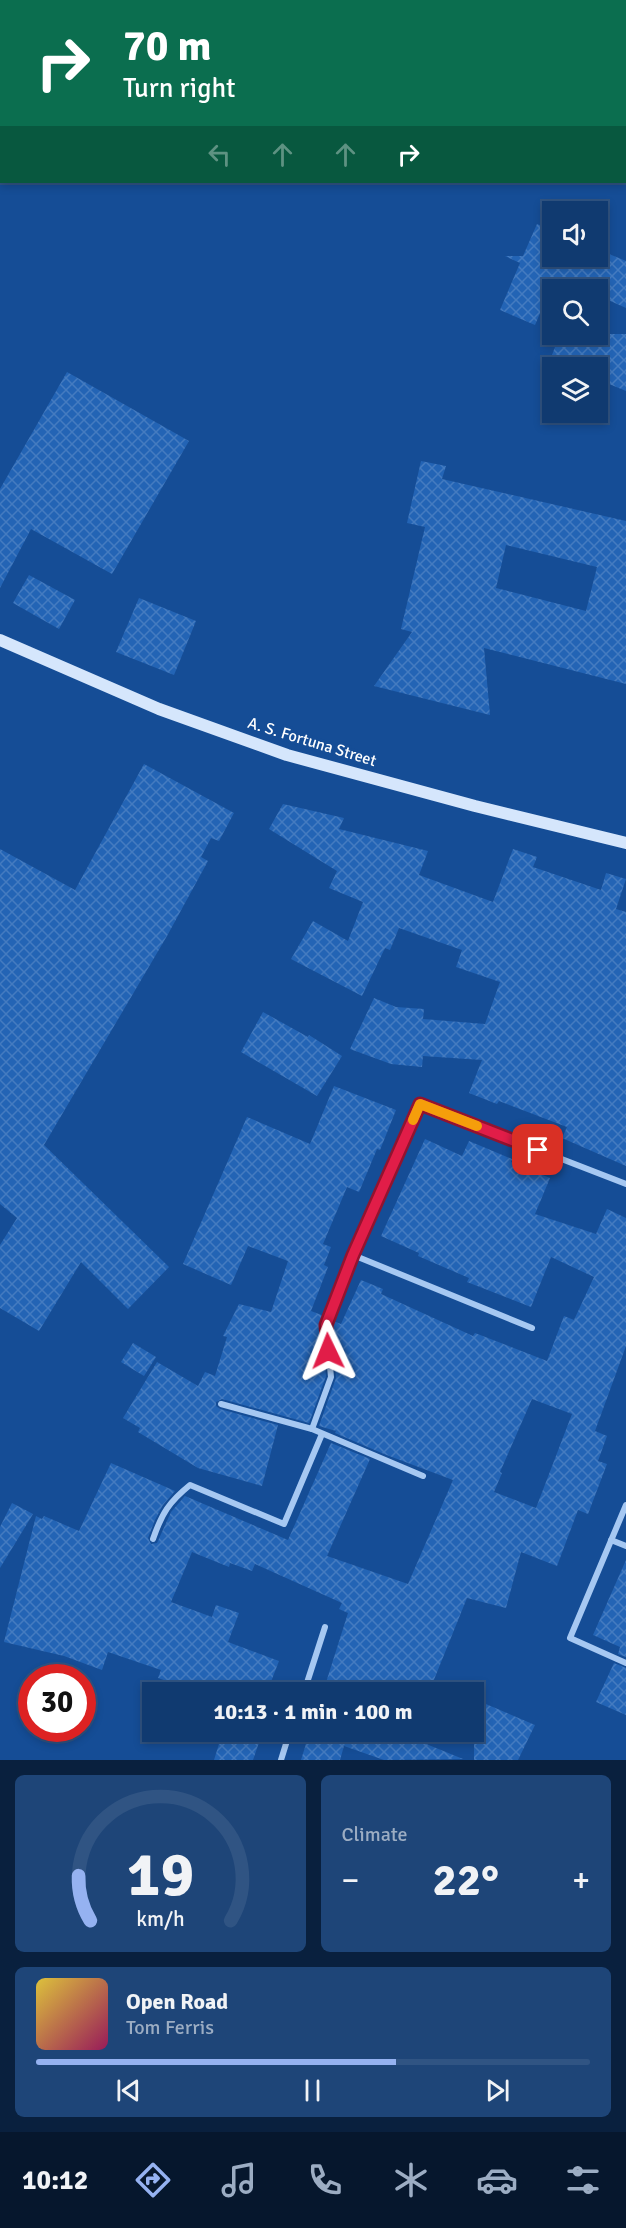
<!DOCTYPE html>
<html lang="en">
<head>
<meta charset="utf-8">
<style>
	:root { --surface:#103a70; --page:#1e4578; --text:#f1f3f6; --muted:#9cadc3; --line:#305483; --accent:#95b2f1 }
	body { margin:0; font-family:Signika,sans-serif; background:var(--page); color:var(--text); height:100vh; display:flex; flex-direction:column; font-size:22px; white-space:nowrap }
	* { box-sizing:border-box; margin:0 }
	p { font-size:20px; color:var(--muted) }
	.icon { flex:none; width:33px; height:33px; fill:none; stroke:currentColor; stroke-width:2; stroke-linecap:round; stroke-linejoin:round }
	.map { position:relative; height:1760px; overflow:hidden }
	.drawer { display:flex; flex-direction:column; gap:15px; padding:15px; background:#09203e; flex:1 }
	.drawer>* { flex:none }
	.top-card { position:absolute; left:0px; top:0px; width:627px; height:183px; box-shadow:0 3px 9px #0003,0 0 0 2px var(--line); background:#0b6e4f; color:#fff; overflow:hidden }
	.buttons { position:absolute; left:542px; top:201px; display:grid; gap:12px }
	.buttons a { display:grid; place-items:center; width:66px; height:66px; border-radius:0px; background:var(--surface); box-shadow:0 3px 9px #0003,0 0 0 2px var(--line); font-size:30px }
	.speed { position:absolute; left:18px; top:1664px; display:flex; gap:12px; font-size:30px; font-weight:700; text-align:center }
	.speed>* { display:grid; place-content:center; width:78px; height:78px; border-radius:50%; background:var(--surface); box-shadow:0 3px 9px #0003,0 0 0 2px var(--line); line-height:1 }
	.speed .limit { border:9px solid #d22; background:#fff; color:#111 }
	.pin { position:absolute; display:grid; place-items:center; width:51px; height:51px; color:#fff; margin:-26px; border-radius:12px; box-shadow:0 3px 9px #0006 }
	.me { position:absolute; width:66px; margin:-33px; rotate:358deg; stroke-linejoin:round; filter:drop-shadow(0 0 4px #0008) }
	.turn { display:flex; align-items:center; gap:21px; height:126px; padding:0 24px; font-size:27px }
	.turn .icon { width:78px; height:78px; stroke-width:2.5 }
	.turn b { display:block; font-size:42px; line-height:51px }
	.lanes { display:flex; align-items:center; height:57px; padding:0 24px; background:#0003; justify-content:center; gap:30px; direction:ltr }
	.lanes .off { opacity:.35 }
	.big { font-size:45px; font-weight:800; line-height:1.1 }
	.drawer .widget { flex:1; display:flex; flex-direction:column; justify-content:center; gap:9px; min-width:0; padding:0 21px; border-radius:9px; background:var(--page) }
	.drawer .dial { align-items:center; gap:0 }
	.dial svg { height:156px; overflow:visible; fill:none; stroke:var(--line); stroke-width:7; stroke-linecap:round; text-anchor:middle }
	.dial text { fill:var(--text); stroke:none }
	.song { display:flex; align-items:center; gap:18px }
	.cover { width:72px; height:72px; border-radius:9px; background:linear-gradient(135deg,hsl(50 70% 55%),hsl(330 70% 35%)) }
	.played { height:6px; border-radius:3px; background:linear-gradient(90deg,var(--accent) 65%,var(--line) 65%) }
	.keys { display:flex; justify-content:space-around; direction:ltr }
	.heat { display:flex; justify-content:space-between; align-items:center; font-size:33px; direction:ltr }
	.drawer .tiles { flex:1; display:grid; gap:15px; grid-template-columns:1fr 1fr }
	.widget:last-child { grid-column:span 2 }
	.trip { position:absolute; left:142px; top:1682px; width:342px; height:60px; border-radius:0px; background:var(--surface); box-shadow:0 3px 9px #0003,0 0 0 2px var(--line); font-weight:800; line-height:60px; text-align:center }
	.tabs { display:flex; height:96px; justify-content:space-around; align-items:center; background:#06172d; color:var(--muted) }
	.tabs .icon { width:42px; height:42px }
	.tabs .on { color:var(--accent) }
	.tabs b { font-size:27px; color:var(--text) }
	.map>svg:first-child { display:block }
	.building { fill:url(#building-cross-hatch); fill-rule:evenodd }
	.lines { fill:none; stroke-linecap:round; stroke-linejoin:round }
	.street { stroke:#a6c8f2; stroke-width:6 }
	.secondary { stroke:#d5e6fc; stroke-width:12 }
	.route-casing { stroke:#92132f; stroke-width:15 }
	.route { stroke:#e11d48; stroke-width:10 }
	.slow { stroke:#f59e0b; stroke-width:10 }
	.labels { text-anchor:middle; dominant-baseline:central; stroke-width:6; stroke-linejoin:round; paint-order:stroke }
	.street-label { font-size:16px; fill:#fff; stroke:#154d96 }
</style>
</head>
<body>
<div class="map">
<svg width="626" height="1760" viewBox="0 0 626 1760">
	<defs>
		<pattern id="building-cross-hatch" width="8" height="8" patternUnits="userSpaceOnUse" patternTransform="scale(1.5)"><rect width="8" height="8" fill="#2364b5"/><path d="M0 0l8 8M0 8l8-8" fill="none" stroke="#447bc0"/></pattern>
	</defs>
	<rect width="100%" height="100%" fill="#154d96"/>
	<g class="building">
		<path d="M537 224 552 230V256H597V249L626 261V308L597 295V290H583L555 278 535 325 500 310 520 263 505 256H523Z"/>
		<path d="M560 334H626V391L597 379V368H568L550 360Z"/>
		<path d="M67 372 189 441 112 574 31 529 0 588V489Z"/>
		<path d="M421 461 446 466 442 479 626 521V684L484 648 490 715 374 686 412 632 401 629 425 527 407 523ZM506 545 597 567 586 611 496 588Z"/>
		<path d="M29 575 75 600 59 629 13 603Z"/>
		<path d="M139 598 196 621 174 675 116 652Z"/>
		<path d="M144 764 234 813 219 841 211 838 201 857 208 861 167 936 44 1145 169 1267 128 1309 81 1262 39 1331 0 1308V1245L17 1218 0 1204V849L75 890Z"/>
		<path d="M283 804 344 818 339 829 428 851 419 875 493 902 513 849 537 857 533 867 601 890 606 873 626 879 616 909 626 912V1166L562 1138 567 1127 499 1101 497 1104 469 1093 482 1060 423 1056 422 1067 391 1064 350 1049 374 998 396 1007 424 1009 423 1019 485 1024 500 982 456 967 462 950 399 928 390 950 385 948 362 996 291 959 313 921 348 941 363 902 329 888 337 871 269 829Z"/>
		<path d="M263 1012 308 1037 309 1035 342 1056 317 1096 241 1052Z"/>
		<path d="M334 1086 396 1110 380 1150 377 1149 359 1192 347 1187 323 1244 331 1247 324 1265 328 1267 311 1311 324 1316 321 1326 326 1376 309 1423 222 1399 216 1402V1406L220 1409 278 1425 262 1486 198 1468 138 1432 140 1428 123 1418 157 1362 198 1386 205 1372 215 1376 227 1337 223 1336 239 1304 271 1312 288 1261 248 1246 231 1285 183 1264 247 1117 310 1144Z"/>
		<path d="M425 1139 462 1156 469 1141 512 1159 511 1162 550 1178 535 1214 596 1234 607 1209 626 1218V1346L595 1431 607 1436 598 1461 607 1464 588 1514 578 1510 557 1566 521 1552 506 1608 467 1598 429 1692H323L348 1613 339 1609 342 1603 255 1564 252 1571 230 1563 229 1567 192 1552 171 1602 212 1617 216 1605 239 1613 228 1642 279 1661 267 1692H214L186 1682 184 1687 158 1678 161 1670 108 1652 102 1670 64 1656 4 1642 36 1516 42 1519 44 1516 79 1531 111 1463 175 1491 163 1505 155 1520 148 1538 151 1544 157 1543 171 1512 185 1496 288 1540 331 1443 370 1459 327 1556 408 1584 453 1480 384 1454 335 1433 336 1431 319 1426 336 1378 331 1326 333 1321 341 1324 361 1280 383 1289 381 1294 473 1336 475 1333 547 1361 564 1316 574 1320 594 1277 551 1257 531 1307 467 1282 469 1278 418 1256 419 1253 381 1236ZM532 1399 572 1414 536 1508 494 1492 502 1473 500 1472Z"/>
		<path d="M133 1343 156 1357 144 1376 121 1362Z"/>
		<path d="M12 1503 33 1514 0 1568V1527Z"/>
		<path d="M626 1560V1657L618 1654 620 1647 593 1635Z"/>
		<path d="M614 1663 626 1668V1715L596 1702Z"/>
		<path d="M474 1699 535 1725 518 1760H474Z"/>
		<path d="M223 1731H263L253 1760H214Z"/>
		<path d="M310 1731H417L414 1739 463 1759 384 1760 344 1746 340 1760H301Z"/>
	</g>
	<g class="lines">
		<g class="street">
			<path d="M250 0 253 2"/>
			<path d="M620 0 624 2"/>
			<path d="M626 168V169"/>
			<path d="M353 1255 532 1328"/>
			<path d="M221 1404 312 1429 423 1476"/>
			<path d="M312 1429 331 1377 326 1325 353 1255 420 1104 626 1184"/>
			<path d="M626 1505 570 1638 626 1663"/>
			<path d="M153 1539C162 1513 169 1502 190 1485L284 1524 322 1434"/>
			<path d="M611 1540 626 1546"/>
			<path d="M304 1692 325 1627"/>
			<path d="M281 1760 290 1731"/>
		</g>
		<path class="secondary" d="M0 640 159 709 287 755 475 806 626 843"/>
	</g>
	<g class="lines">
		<g class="route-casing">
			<path id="route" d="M328 1351 326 1325 353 1255 420 1104 538 1150"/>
		</g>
		<use href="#route" class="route"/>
		<path class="slow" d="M413 1120 420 1104 477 1126"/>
	</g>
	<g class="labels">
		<g class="street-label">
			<text transform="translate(312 742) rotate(17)">A. S. Fortuna Street</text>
		</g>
	</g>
</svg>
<div class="buttons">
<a><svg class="icon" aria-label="sound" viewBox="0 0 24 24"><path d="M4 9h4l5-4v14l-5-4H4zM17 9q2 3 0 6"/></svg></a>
<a><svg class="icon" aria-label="search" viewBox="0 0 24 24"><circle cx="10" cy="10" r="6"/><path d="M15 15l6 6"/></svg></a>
<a><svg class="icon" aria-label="layers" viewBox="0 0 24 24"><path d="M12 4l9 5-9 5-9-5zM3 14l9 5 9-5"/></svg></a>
</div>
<div class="speed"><div class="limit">30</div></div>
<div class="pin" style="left:538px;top:1150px;background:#d93025"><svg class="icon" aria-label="arrive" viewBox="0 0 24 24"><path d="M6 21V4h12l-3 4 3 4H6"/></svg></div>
<svg class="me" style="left:328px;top:1351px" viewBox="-20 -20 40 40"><path d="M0-17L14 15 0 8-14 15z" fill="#e11d48" stroke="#fff" stroke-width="4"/></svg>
<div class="trip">10:13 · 1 min · 100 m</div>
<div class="top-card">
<div class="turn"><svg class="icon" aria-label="right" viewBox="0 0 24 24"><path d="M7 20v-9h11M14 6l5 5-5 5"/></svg><div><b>70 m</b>Turn right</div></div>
<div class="lanes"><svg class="icon off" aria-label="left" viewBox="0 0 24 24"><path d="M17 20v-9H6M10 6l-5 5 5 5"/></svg><svg class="icon off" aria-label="ahead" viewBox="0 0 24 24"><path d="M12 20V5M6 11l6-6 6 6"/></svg><svg class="icon off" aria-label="ahead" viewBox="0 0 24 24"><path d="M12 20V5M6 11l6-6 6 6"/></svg><svg class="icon" aria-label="right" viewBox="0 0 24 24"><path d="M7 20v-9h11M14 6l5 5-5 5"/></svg></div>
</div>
</div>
<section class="drawer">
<div class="tiles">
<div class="widget dial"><svg viewBox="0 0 100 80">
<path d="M14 69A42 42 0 1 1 86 69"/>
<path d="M14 69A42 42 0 0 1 8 46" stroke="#95b2f1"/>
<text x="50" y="56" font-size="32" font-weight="700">19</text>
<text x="50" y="72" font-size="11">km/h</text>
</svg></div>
<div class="widget"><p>Climate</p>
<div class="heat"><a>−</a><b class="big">22°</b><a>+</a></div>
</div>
<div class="widget">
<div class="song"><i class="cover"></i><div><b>Open Road</b><p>Tom Ferris</p></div></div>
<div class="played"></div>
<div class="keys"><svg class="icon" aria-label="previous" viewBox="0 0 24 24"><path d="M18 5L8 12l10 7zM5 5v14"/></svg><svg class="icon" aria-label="pause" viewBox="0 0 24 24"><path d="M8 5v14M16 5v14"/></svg><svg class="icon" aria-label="next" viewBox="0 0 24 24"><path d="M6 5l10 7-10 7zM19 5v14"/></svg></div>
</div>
</div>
</section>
<nav class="tabs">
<b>10:12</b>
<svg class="icon on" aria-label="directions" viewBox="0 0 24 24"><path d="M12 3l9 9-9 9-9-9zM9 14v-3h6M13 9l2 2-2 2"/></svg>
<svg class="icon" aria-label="music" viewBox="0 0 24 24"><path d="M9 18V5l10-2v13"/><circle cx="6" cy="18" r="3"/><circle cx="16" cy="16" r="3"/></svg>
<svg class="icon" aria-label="phone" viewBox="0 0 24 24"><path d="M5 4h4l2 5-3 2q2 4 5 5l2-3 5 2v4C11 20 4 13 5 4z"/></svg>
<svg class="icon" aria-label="climate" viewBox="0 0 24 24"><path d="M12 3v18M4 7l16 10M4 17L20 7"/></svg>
<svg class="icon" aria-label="car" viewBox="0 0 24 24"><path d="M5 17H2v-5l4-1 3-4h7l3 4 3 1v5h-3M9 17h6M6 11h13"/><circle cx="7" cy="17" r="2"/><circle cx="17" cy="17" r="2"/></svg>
<svg class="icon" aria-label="filters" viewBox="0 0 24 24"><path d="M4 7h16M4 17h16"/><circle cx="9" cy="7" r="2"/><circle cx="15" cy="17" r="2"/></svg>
</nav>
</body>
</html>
